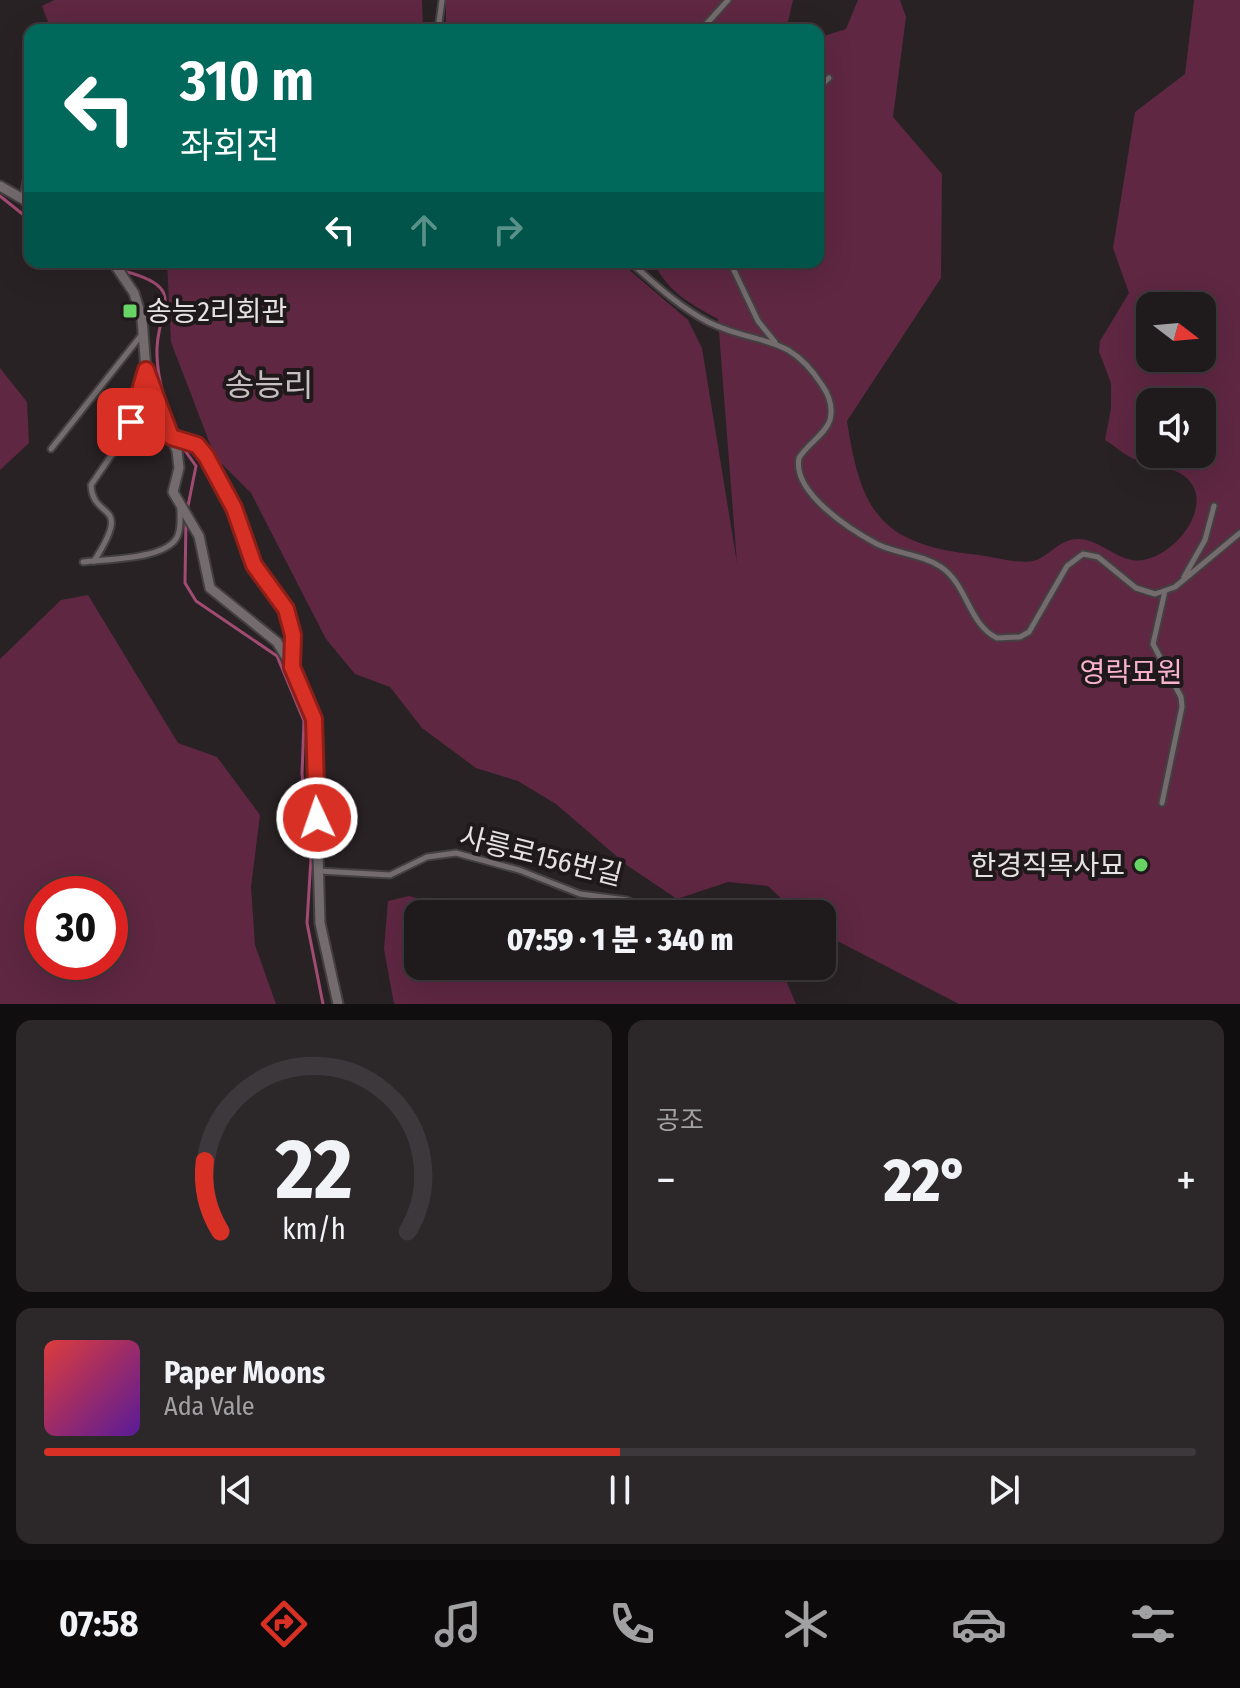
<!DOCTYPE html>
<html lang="ko">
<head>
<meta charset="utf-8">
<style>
	:root { --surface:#1f1a1c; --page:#2c2729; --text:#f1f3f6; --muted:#a1a1a3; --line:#3c383b; --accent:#d93025 }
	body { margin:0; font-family:"Fira Sans Condensed","Noto Sans KR",sans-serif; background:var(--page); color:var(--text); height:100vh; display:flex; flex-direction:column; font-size:30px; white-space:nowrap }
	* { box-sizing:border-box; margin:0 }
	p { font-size:26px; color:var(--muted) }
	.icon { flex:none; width:44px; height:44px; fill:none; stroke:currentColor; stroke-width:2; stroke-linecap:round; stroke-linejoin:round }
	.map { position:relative; height:1004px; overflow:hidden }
	.drawer { display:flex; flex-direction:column; gap:16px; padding:16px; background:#110e0f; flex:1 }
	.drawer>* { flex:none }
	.banner { position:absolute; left:24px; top:24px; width:800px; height:244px; border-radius:16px; box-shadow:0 8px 32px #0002,0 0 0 2px var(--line); background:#00695c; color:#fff; overflow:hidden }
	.needle { width:52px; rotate:106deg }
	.controls { position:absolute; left:1136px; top:292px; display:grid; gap:16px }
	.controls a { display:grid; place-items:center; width:80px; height:80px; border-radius:16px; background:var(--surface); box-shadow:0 8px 32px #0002,0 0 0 2px var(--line); font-size:40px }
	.speed { position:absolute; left:24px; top:876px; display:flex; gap:16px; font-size:40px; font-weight:700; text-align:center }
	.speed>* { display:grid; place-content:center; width:104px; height:104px; border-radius:50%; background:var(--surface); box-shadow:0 8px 32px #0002,0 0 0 2px var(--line); line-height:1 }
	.speed .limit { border:12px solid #d22; background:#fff; color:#111 }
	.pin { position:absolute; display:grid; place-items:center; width:68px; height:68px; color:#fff; margin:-34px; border-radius:16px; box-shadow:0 4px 12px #0006 }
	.me { position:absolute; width:88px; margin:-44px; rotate:357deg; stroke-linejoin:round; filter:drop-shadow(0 0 6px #0008) }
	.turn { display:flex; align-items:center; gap:28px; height:168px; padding:0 24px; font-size:36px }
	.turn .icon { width:104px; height:104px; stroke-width:2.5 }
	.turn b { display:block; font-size:56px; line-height:68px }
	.lanes { display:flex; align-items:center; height:76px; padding:0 24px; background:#0003; justify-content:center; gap:40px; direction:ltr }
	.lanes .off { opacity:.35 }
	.big { font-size:60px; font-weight:800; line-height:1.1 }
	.drawer .card { flex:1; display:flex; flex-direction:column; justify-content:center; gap:12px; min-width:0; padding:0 28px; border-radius:16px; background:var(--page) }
	.drawer .dial { align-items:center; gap:0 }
	.dial svg { height:208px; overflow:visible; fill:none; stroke:var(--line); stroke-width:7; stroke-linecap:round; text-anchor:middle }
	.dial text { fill:var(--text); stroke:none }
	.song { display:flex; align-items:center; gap:24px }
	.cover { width:96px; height:96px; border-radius:12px; background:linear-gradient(135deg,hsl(0 70% 55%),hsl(270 70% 35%)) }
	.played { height:8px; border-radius:4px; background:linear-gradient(90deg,var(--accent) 50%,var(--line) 50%) }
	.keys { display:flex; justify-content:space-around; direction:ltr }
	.heat { display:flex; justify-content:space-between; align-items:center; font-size:44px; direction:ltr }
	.drawer .tiles { flex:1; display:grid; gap:16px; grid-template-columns:1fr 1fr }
	.card:last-child { grid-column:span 2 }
	.trip { position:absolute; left:404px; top:900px; width:432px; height:80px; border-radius:16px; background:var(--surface); box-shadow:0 8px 32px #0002,0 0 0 2px var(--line); font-weight:800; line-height:80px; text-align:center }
	.dock { display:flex; height:128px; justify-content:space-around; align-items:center; background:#0c0a0b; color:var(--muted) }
	.dock .icon { width:56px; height:56px }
	.dock .current { color:var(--accent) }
	.dock b { font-size:36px; color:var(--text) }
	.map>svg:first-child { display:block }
	.green { fill:#5f2742; fill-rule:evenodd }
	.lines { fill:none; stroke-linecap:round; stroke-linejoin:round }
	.stream { stroke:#a14b73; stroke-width:3 }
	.lane-casing { stroke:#443f41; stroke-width:9 }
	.street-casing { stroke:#443f41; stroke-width:13 }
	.lane { stroke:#736b6e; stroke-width:5 }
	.street { stroke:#736b6e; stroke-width:9 }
	.route-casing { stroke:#8d1f18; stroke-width:20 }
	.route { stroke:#d93025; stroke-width:14 }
	.poi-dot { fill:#68d465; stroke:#1f191b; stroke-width:3 }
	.labels { text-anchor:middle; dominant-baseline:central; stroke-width:8; stroke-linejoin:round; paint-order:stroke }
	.poi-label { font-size:28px; fill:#e6e2e3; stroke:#1f191b; text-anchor:start }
	.park-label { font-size:28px; fill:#f9b1ce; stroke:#1f191b }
	.street-label { font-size:28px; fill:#e6e2e3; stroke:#1f191b }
	.quarter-label { font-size:32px; fill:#c7bec1; stroke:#1f191b }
</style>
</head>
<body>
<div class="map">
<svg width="1240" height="1004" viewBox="0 0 1240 1004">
	<rect width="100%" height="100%" fill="#292225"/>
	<g class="green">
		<path d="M54 0H422L423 30H51L42 6Z"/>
		<path d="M446 0H793L786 30H446Z"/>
		<path d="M858 0H900L906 17 893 117 942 174 941 278 847 421C861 513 881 545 979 555 994 557 1018 564 1033 561 1046 558 1056 544 1070 540 1094 534 1110 556 1132 560 1163 566 1208 519 1194 488 1183 464 1149 467 1130 457 1121 452 1113 445 1105 440L1111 408V383L1099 352 1100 341 1129 293 1113 248 1135 112 1185 74 1194 0H1240V1004H959L822 933V914H798L768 886 728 882 677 899 628 866 556 804 518 781 476 768 422 728 390 687 355 674 326 639 251 493 215 457 171 342 167 262H620L688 320 702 348 737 563 718 319C691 304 667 292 654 262H818V38L846 29ZM1150 306H1202V358H1150ZM1150 402H1202V454H1150Z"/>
		<path d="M0 368 27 402 29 443 0 470Z"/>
		<path d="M88 595 178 743 217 757 260 815 251 887 255 945 276 1004H0V659L61 600ZM110 894V962H42V894Z"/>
		<path d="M409 896 474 914H418V966H608L646 976 681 975 699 966H780L796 1004H394L384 949 388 901Z"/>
	</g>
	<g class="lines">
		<g class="stream">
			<path d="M0 196 30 220"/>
			<path d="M94 262 112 268"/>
			<path d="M123 271C193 288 154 310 157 356 158 382 166 405 175 429"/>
			<path d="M181 445 196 466 187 511"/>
			<path d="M186 518 185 583 196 601 277 656 304 721 302 774 311 858 307 923 323 1004"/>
		</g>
		<g class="lane-casing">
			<g id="lane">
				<path d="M438 30 442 0"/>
				<path d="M701 30 728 0"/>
				<path d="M818 88 829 78"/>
				<path d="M23 197 30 160"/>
				<path d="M630 262C655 284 678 306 708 322 759 347 787 331 822 385 829 395 833 408 830 420 825 435 807 444 799 458 792 492 849 529 877 544 897 554 922 554 941 567 967 584 969 625 997 638L1020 637 1029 632 1067 566 1083 554 1098 557 1136 588 1155 594 1175 587 1240 533"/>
				<path d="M730 262 758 321 775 342"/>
				<path d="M51 449 143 333"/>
				<path d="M94 561C134 499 93 522 91 485L128 431 145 371"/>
				<path d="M83 562C105 559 169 560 178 535 181 527 180 517 180 509"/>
				<path d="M1184 577 1205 540 1214 506"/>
				<path d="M1162 803 1182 707 1181 697 1153 644 1165 591"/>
				<path d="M319 871 390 875 427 857 456 853 519 870 580 894 627 900 658 914"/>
				<path d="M707 914H720"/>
			</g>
		</g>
		<g class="street-casing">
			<g id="street">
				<path d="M0 186 30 203"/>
				<path d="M113 262 134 293 142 319 146 370 177 451 179 468 173 492 199 536 210 588 277 642 291 665"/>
				<path d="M171 437 197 445 206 456 234 508 254 565 286 609 293 635 292 667 314 719 320 923 338 1004"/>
			</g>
		</g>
		<use href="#lane" class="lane"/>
		<use href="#street" class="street"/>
	</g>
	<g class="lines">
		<g class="route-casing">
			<path id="route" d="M131 422 146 370 171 437 197 445 206 456 234 508 254 565 286 609 293 635 292 667 314 719 317 818"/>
		</g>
		<use href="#route" class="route"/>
	</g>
	<g class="poi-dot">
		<rect x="122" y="303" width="16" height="16" rx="4"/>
		<circle cx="1141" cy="865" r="8"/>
	</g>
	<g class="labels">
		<g class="poi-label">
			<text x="146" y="311">송능2리회관</text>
			<text x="1125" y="865" text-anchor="end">한경직목사묘</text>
		</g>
		<g class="park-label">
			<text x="1131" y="672">영락묘원</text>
		</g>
		<g class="street-label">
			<text transform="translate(541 856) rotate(14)">사릉로156번길</text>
		</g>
		<g class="quarter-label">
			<text x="269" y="385">송능리</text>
		</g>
	</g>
</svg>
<div class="controls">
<a><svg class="needle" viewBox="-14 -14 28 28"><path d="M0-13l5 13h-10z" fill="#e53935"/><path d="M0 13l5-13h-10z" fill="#a1a1a3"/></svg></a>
<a><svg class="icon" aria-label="sound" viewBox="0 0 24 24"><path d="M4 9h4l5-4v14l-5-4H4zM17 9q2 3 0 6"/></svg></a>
</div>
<div class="speed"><div class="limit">30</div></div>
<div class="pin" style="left:131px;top:422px;background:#d93025"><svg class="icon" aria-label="arrive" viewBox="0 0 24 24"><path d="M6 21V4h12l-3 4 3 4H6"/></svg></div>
<svg class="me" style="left:317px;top:818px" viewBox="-20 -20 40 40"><circle r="17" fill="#d93025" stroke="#fff" stroke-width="3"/><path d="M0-11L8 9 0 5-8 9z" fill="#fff"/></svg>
<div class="trip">07:59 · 1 분 · 340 m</div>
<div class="banner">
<div class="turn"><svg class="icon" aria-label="left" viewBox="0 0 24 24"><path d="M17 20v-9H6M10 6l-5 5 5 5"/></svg><div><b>310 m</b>좌회전</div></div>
<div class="lanes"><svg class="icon" aria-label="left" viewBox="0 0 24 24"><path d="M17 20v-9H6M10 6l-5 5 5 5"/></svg><svg class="icon off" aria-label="ahead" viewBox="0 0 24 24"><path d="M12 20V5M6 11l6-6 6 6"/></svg><svg class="icon off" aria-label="right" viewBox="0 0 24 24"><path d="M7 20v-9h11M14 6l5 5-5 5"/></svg></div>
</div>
</div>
<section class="drawer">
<div class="tiles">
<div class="card dial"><svg viewBox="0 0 100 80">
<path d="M14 69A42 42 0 1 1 86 69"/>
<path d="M14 69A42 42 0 0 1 8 42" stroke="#d93025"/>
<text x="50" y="56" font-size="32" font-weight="700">22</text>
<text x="50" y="72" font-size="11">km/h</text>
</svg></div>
<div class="card"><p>공조</p>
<div class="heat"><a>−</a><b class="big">22°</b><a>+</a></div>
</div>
<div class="card">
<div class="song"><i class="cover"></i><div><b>Paper Moons</b><p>Ada Vale</p></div></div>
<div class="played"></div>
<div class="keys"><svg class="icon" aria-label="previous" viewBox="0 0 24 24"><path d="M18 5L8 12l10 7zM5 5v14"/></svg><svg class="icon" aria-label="pause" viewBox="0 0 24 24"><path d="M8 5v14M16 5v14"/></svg><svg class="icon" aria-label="next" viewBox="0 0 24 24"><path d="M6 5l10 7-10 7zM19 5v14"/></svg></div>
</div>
</div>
</section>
<nav class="dock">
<b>07:58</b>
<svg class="icon current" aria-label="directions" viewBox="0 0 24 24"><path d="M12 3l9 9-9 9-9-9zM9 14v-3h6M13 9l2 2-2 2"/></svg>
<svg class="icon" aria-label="music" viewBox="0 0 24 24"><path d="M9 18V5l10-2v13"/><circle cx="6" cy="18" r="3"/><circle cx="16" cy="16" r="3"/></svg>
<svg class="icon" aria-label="phone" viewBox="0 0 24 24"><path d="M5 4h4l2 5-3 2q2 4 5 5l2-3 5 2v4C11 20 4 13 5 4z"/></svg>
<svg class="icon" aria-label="climate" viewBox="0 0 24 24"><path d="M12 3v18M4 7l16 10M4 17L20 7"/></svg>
<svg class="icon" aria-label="car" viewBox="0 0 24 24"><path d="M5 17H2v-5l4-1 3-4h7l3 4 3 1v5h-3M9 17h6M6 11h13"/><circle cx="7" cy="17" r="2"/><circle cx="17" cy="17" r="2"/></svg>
<svg class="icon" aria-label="filters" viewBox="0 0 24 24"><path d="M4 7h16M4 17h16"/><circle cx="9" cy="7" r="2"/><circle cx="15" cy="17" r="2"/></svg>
</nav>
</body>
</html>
